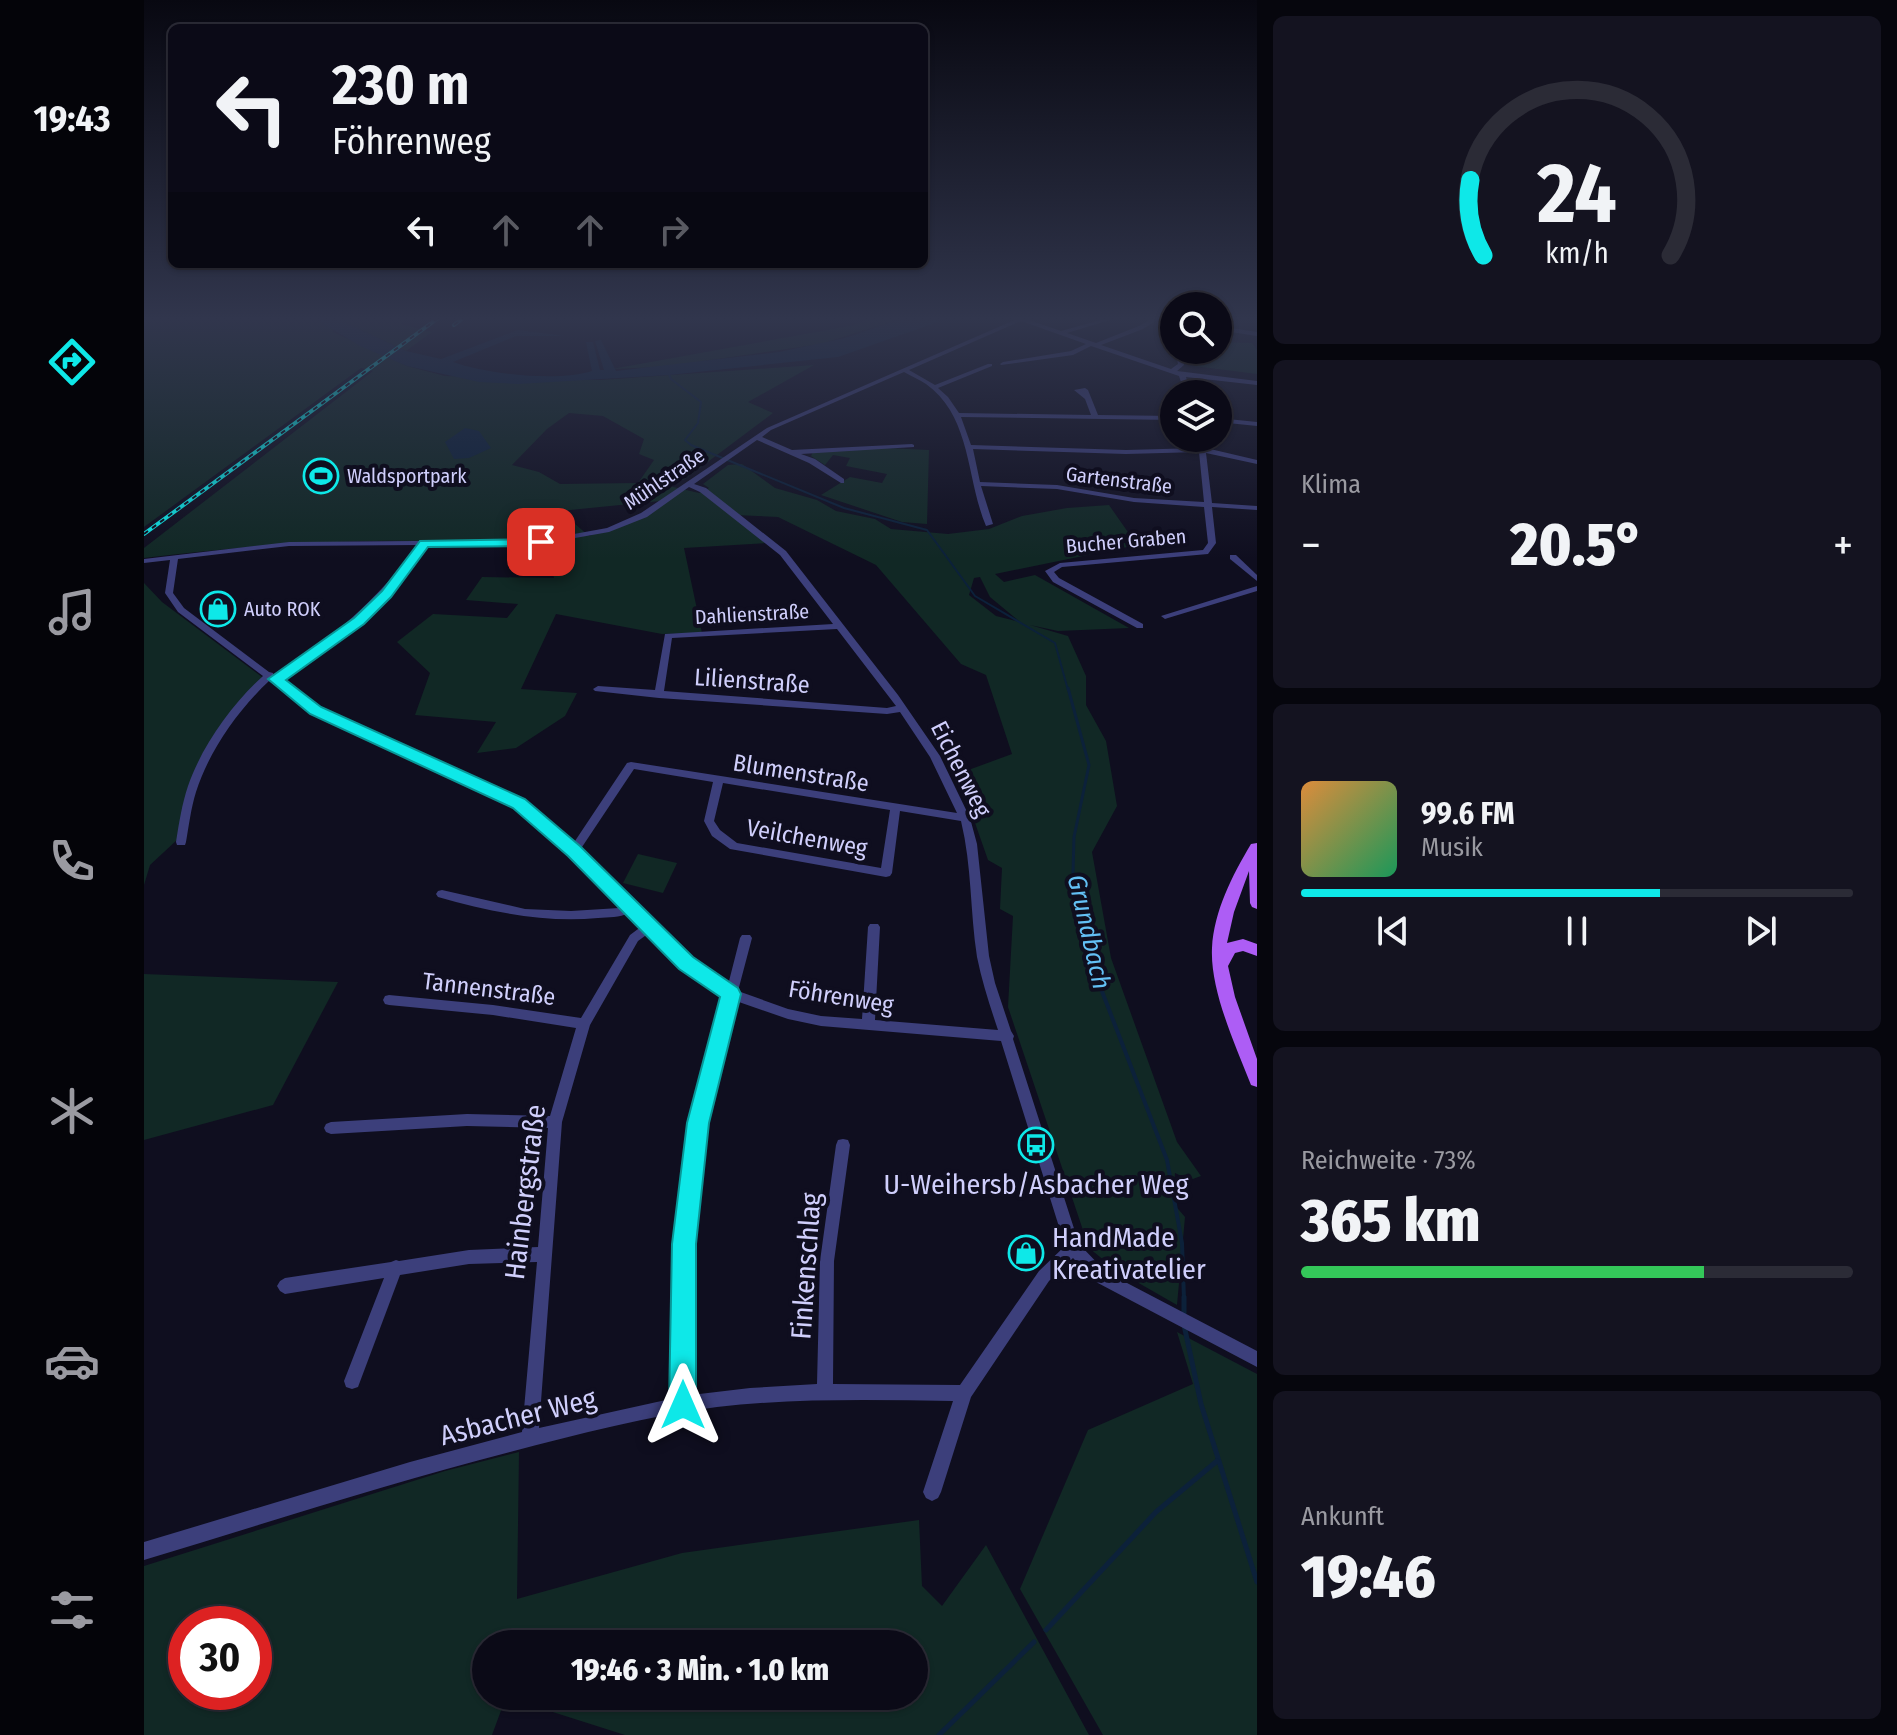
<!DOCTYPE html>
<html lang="de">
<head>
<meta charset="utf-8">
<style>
	:root { --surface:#0b0a17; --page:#141320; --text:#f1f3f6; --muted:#9a9aa1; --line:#2b2b36; --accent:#0ee8e8 }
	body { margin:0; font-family:"Fira Sans Condensed",sans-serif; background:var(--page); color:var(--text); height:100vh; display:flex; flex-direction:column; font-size:30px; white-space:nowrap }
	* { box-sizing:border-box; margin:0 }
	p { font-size:26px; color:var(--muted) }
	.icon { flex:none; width:44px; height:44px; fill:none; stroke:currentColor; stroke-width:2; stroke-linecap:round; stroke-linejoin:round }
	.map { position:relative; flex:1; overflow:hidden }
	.details { display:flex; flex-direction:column; gap:16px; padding:16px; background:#06060d; width:640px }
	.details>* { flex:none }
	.hud { position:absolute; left:24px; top:24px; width:760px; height:244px; border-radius:12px; box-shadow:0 2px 6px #0004,0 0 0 2px var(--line); background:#0b0a17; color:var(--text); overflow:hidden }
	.controls { position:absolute; left:1016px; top:292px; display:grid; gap:16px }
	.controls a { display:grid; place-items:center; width:72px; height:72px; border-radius:50%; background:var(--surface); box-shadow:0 2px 6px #0004,0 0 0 2px var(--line); font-size:40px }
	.speed { position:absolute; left:24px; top:1606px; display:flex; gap:16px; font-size:40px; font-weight:700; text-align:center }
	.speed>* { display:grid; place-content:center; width:104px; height:104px; border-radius:50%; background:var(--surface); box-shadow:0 2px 6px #0004,0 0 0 2px var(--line); line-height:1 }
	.speed .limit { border:12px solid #d22; background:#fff; color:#111 }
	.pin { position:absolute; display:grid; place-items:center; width:68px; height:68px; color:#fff; margin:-34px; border-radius:16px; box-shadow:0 4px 12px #0006 }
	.me { position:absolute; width:88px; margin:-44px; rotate:0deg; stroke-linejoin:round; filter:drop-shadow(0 0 6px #0008) }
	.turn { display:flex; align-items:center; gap:28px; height:168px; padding:0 32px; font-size:36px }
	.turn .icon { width:104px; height:104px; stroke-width:2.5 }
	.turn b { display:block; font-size:56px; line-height:68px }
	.lanes { display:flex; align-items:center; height:76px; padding:0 32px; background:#0003; justify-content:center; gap:40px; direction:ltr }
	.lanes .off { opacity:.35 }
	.big { font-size:60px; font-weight:800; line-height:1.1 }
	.details .tile { flex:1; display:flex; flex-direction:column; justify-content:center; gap:12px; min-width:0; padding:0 28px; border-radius:12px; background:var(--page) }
	.details .dial { align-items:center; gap:0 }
	.dial svg { height:208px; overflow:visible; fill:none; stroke:var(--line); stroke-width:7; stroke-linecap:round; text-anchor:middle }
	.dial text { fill:var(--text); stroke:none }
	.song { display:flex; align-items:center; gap:24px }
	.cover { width:96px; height:96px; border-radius:12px; background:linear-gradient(135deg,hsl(30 70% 55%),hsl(150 70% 35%)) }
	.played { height:8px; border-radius:4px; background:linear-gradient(90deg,var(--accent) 65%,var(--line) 65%) }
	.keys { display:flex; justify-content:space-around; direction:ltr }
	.heat { display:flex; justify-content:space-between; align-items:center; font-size:44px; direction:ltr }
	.charge { height:12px; border-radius:6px; background:linear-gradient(90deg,#34c759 73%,var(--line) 0) }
	.trip { position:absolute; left:328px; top:1630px; width:456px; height:80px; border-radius:40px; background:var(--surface); box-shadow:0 2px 6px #0004,0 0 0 2px var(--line); font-weight:800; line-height:80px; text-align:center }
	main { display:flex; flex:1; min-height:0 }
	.tab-bar { display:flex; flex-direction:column; width:144px; justify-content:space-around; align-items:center; background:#040409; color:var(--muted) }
	.tab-bar .icon { width:56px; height:56px }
	.tab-bar .selected { color:var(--accent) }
	.tab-bar b { font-size:36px; color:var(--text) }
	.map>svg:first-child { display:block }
	.green { fill:#112825; fill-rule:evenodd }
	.water { fill:#0c213a }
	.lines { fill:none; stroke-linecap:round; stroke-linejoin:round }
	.stream-far3 { stroke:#0c213a; stroke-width:2 }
	.stream-far2 { stroke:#0c213a; stroke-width:3 }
	.stream-far1 { stroke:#0c213a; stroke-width:4 }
	.stream { stroke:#0c213a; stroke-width:5 }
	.minor { fill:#3c3f7b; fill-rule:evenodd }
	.major { fill:#ad5df5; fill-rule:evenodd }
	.rail-casing { stroke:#0ee8e8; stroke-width:4 }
	.rail { stroke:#0f0e1f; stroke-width:2; stroke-dasharray:5; stroke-linecap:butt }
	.route { fill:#0ee8e8; stroke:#099797; stroke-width:2 }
	.labels { text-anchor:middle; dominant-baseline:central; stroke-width:8; stroke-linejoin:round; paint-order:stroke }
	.far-poi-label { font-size:20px; fill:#d0cffc; stroke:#0f0e1f; text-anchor:start }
	.far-street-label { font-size:20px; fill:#d0cffc; stroke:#0f0e1f }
	.street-label { font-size:24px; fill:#d0cffc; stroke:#0f0e1f }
	.water-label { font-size:26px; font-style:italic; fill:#63c0f5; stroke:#0f0e1f }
	.near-poi-label { font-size:28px; fill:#d0cffc; stroke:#0f0e1f }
	.near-street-label { font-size:28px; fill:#d0cffc; stroke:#0f0e1f }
</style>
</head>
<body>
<main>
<nav class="tab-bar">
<b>19:43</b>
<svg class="icon selected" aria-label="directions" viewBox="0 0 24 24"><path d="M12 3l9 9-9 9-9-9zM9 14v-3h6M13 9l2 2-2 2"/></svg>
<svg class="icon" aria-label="music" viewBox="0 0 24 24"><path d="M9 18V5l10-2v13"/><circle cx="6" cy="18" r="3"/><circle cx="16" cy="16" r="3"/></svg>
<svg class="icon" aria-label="phone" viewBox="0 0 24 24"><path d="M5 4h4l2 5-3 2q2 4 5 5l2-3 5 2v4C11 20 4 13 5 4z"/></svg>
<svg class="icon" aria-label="climate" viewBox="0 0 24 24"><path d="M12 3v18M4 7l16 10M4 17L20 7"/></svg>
<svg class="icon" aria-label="car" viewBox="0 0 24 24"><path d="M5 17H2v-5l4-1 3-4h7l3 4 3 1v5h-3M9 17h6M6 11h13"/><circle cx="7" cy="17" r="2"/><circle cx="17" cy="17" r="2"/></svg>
<svg class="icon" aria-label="filters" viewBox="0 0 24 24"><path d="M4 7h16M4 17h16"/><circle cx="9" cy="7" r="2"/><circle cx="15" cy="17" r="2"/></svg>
</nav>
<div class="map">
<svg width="1113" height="1735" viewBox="0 0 1113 1735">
	<rect width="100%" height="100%" fill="#0f0e1f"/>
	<g class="green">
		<path d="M0 316H176L189 326V332L263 366 301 376 456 380 670 365 604 402 629 413 541 479 521 485 555 493 565 488 559 484 584 465 598 464 631 488 673 500 692 511 731 519 747 529 804 534 845 529 878 516 923 508 965 505 993 545 851 574 860 582 891 575 985 628 914 631 886 625 924 636 942 676V705L962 741 973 806 948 852 967 958 1033 1142 1057 1176 1046 1180 1031 1173 1029 1203 1041 1217 1033 1305 972 1270 945 1248 864 1007 869 916 856 909 858 868 844 860 816 780 819 772 868 754 842 675 817 664 732 565 634 517 591 515 624 543 540 548 558 633 518 634 412 614 377 689 433 693 421 716 372 748 333 753 352 722 271 715 286 673 253 642 289 614 363 618 374 604 322 600 338 577 410 578 404 551C269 532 135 542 0 558V548L229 371 217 368 0 527ZM425 413 459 416 500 439 495 454 510 460 494 483 416 484 395 472 368 465 403 429ZM516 501 498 515 445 536 416 511ZM836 577 846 597 876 622 852 616 825 595 830 578Z"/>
		<path d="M187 316H264L256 324 288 332 262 351Z"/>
		<path d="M731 316H765L677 344 518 367 468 369 711 325Z"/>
		<path d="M1074 342 1108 343 1113 350V374L1050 366 1043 350H1074Z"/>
		<path d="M742 448 785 450 783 524 758 522 677 495 706 477 738 483 743 474 702 466 706 458 689 455 681 465 667 456 669 452Z"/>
		<path d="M0 583 18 602 118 677 70 740 45 784 34 839 6 865 0 885Z"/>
		<path d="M494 854 533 863 519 893 479 883Z"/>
		<path d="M0 974 194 982 129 1105 0 1140Z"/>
		<path d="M1033 1332 1113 1374V1735H959L876 1589 944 1430 1049 1384Z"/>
		<path d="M375 1452 373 1599 538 1553 775 1520 778 1586 798 1606 842 1545 945 1735H481L362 1697 348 1735H0V1566L301 1471ZM42 1624H110V1692H42ZM342 1644H770V1696H342Z"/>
	</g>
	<g class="water">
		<path d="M167 316H187L262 351 297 359 374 330 421 336H372L309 362C342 374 415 382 448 371L442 342H449L456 370H460L451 341 457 340 472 371 635 352 701 338 765 316H811L694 357 525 375 374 384 335 382 263 366 216 346Z"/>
		<path d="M321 428 335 431 347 448 325 458 310 459 301 442Z"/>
	</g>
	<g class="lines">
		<path class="stream-far3" d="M524 372 527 379 557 402 554 423 541 440 547 445 700 508 783 530 831 596 911 643 924 690"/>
		<path class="stream-far2" d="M924 688 945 765 930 837 929 873 945 957"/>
		<path class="stream-far1" d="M944 955 1023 1160 1038 1243 1040 1299"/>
		<g class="stream">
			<path d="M1040 1297V1313"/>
			<path d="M1040 1325 1057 1404 1113 1582"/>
			<path d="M902 1630 1012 1512 1073 1461"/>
			<path d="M795 1735 890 1642"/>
		</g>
		<g class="minor">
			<path d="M880 316H887L882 319 917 331 971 316H979L923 333 952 343 995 326 1007 319 997 316H1007L1030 320V324L1013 320 999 329 957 345 1027 369 1034 364 1031 350H1037L1040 365 1033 371 1113 381V385L1042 377 1047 394H1041L1035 376 947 346 929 355 857 365 856 364 859 362 927 351 942 344 877 321 765 370 791 385 844 364H848V366L794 388 804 397 815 413 947 415 941 399 930 390 941 388 944 390 954 415 1030 416V420L817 417 827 445 982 450 1055 448 1054 438H1060L1062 448 1113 460V464L1062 453 1068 503 1113 506V510L1068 507 1072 543 1064 554 918 567 910 572 915 578 999 624V628H993L909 582 901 571 916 563 1059 550 1064 543 1060 507 990 502 913 489 837 486 849 524 842 526C822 479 828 417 782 384 776 380 767 376 760 372L627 430 618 437 648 450 768 444 770 445V447L657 454 671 459 700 479V483H697L665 463 613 440 550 484 562 488 642 551 754 695 796 756 826 818 833 844 845 956 851 983 867 1031 870 1036 869 1039 935 1244 962 1272 1113 1351V1367L952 1282 929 1258 905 1281 827 1397 797 1492 794 1498 788 1501 782 1498 779 1492 809 1401C731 1400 652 1398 573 1407 504 1416 434 1434 366 1452 243 1484 122 1523 0 1560V1542L266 1462 378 1432 393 1262 325 1264 256 1275 214 1387 208 1389 202 1387 200 1381 240 1278 141 1294 136 1291 133 1286 136 1281 141 1278 247 1262 252 1260 255 1261 325 1250 394 1247 404 1128 323 1126 187 1134 182 1132 180 1128 182 1124 187 1122 323 1114 406 1116 432 1028 349 1015 245 1005 241 1004 239 1000 241 996 245 995 349 1005 437 1018 486 935 498 926 485 913C475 918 465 917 454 918 400 923 347 912 294 897L292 894 294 891 298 890 381 909 427 911 475 908 478 906 426 854 371 807 168 712 125 681C94 710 65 751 52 792 47 808 45 825 42 842L41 845H33L32 842C35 823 38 804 44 786 58 746 87 705 119 676L34 612 21 593 26 560 0 563V559L145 542 397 540 463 528 497 513 623 428ZM829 449 982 454 1055 452 1060 502 990 498 913 485 836 482ZM545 487 556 492 636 555 689 624 521 634 511 690 454 686 449 689 451 691 515 698 743 714 756 712 786 757 813 813 487 762 483 763 429 844 379 801 174 708 136 680C199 640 238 604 283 545L397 544 465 532 503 517ZM275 545C231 601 190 638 130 676L129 673 125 672 40 608 29 593 34 559 145 546ZM693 629 752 706 743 708 520 691 528 638ZM490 769 569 782 560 821 568 836 586 849 742 877 746 876 748 873 756 811 817 821C828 866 826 912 833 957 838 982 846 1006 854 1030L731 1020 736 927 734 924H726L724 927 718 1019 677 1016 644 1009 594 991 608 938 606 935H598L596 938 584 985 546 960 436 850ZM579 783 746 810 737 868 593 843 576 830 570 821ZM505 933 538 966 581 996 547 1123 533 1244 531 1398 395 1428 418 1122 446 1025 494 941ZM592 1001 644 1019 677 1026 857 1041 921 1246 895 1271 816 1385 689 1384 690 1261 706 1145 704 1140 699 1139 694 1140 692 1145 676 1261 673 1384 606 1388 547 1395V1244L561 1123Z"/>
			<path d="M1074 326 1113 332V336L1074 330Z"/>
			<path d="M1074 418 1113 422V426L1074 422Z"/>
			<path d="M1086 555H1092L1113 575V581L1086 559Z"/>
			<path d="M1113 586V591L1024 618 1021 619 1017 616Z"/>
		</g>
		<path class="major" d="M1113 843V909L1108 907 1106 903 1105 871 1090 912 1083 943 1099 939 1113 944V956L1099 951 1091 953 1084 966 1091 997 1113 1059V1087L1107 1085 1105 1080C1090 1042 1066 989 1068 948 1070 911 1088 876 1107 844Z"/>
		<g class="rail-casing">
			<g id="rail">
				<path d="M310 325 322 316"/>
				<path d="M0 534 297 316"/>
			</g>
		</g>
		<use href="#rail" class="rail"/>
	</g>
	<linearGradient id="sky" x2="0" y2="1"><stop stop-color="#080811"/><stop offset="0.57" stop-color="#31364d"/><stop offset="1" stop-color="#31364d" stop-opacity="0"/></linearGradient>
	<rect width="1113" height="559" fill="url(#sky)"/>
	<path class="route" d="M402 539 404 542 397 546 284 547 247 597 220 624 142 680 177 707 381 799 436 846 549 957 594 988 597 994 565 1123 552 1244V1405L548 1414 539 1418 529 1414 525 1405 528 1244 543 1123 576 997 535 969 424 856 369 808 166 714 124 679 210 618 238 591 276 541Z"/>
	<defs>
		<g id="stadium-ring" transform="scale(1.8)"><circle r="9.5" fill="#0f0e1f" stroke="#0ee8e8" stroke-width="1.5"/><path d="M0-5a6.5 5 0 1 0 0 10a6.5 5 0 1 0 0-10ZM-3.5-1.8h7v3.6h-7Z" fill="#0ee8e8"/></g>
		<g id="shop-ring" transform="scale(1.8)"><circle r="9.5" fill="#0f0e1f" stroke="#0ee8e8" stroke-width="1.5"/><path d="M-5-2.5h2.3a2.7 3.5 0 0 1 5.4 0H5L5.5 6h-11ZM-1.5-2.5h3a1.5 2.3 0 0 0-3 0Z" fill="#0ee8e8"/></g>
		<g id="bus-ring" transform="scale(1.8)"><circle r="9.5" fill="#0f0e1f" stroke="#0ee8e8" stroke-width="1.5"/><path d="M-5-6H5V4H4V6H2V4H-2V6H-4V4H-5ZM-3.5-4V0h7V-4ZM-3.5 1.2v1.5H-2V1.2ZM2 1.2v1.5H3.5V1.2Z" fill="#0ee8e8"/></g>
	</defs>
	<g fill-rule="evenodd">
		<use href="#stadium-ring" x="177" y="476"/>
		<use href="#shop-ring" x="74" y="609"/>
		<use href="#bus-ring" x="892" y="1145"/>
		<use href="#shop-ring" x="882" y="1253"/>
	</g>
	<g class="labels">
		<g class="far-poi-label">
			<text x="203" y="476">Waldsportpark</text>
			<text x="100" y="609">Auto ROK</text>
		</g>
		<g class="far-street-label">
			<text transform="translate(520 479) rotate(-34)">Mühlstraße</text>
			<text transform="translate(975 480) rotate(7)">Gartenstraße</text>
			<text transform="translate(982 541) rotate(-5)">Bucher Graben</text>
			<text transform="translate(608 614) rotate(-3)">Dahlienstraße</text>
		</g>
		<g class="street-label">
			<text transform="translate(608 681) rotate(4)">Lilienstraße</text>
			<text transform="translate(817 769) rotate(63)">Eichenweg</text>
			<text transform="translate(657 773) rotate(9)">Blumenstraße</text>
			<text transform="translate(663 838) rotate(10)">Veilchenweg</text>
			<text transform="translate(345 989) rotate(7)">Tannenstraße</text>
			<text transform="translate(697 997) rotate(9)">Föhrenweg</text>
		</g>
		<g class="water-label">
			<text transform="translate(945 932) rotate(77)">Grundbach</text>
		</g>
		<g class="near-poi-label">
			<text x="892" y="1184">U-Weihersb/Asbacher Weg</text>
			<text x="908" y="1237" text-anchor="start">HandMade<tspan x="908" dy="32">Kreativatelier</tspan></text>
		</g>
		<g class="near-street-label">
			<text transform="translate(381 1192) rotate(-83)">Hainbergstraße</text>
			<text transform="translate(662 1266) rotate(-86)">Finkenschlag</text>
			<text transform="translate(374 1417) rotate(-14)">Asbacher Weg</text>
		</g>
	</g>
</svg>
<div class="controls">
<a><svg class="icon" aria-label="search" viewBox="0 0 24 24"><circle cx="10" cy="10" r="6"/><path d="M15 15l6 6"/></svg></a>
<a><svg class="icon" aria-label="layers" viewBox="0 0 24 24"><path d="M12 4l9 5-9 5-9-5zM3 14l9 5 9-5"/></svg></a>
</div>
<div class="speed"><div class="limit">30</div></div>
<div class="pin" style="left:397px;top:542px;background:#d93025"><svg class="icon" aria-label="arrive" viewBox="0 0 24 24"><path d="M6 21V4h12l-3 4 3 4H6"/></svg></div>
<svg class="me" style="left:539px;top:1405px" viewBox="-20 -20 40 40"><path d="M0-17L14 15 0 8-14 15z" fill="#0ee8e8" stroke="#fff" stroke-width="4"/></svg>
<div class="trip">19:46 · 3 Min. · 1.0 km</div>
<div class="hud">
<div class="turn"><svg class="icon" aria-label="left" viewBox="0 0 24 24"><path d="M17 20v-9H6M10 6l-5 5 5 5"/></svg><div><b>230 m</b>Föhrenweg</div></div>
<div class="lanes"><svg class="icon" aria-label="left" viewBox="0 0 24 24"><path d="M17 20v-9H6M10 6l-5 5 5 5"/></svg><svg class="icon off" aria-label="ahead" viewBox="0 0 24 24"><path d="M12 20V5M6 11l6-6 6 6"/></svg><svg class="icon off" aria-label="ahead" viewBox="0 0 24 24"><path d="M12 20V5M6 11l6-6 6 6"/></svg><svg class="icon off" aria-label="right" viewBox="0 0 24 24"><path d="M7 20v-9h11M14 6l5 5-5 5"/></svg></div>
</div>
</div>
<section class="details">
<div class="tile dial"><svg viewBox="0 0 100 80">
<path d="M14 69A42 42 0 1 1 86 69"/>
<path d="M14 69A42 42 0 0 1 9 40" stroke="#0ee8e8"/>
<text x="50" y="56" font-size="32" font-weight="700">24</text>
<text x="50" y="72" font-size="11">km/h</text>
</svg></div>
<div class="tile"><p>Klima</p>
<div class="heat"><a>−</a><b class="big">20.5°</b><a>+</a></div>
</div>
<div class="tile">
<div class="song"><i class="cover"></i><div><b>99.6 FM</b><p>Musik</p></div></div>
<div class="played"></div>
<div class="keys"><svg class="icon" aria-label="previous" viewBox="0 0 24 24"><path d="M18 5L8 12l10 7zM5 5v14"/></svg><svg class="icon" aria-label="pause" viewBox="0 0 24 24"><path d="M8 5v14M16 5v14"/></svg><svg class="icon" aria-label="next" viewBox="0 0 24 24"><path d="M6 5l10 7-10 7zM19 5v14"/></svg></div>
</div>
<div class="tile"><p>Reichweite · 73%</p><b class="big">365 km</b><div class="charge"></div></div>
<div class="tile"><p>Ankunft</p><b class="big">19:46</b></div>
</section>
</main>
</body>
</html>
